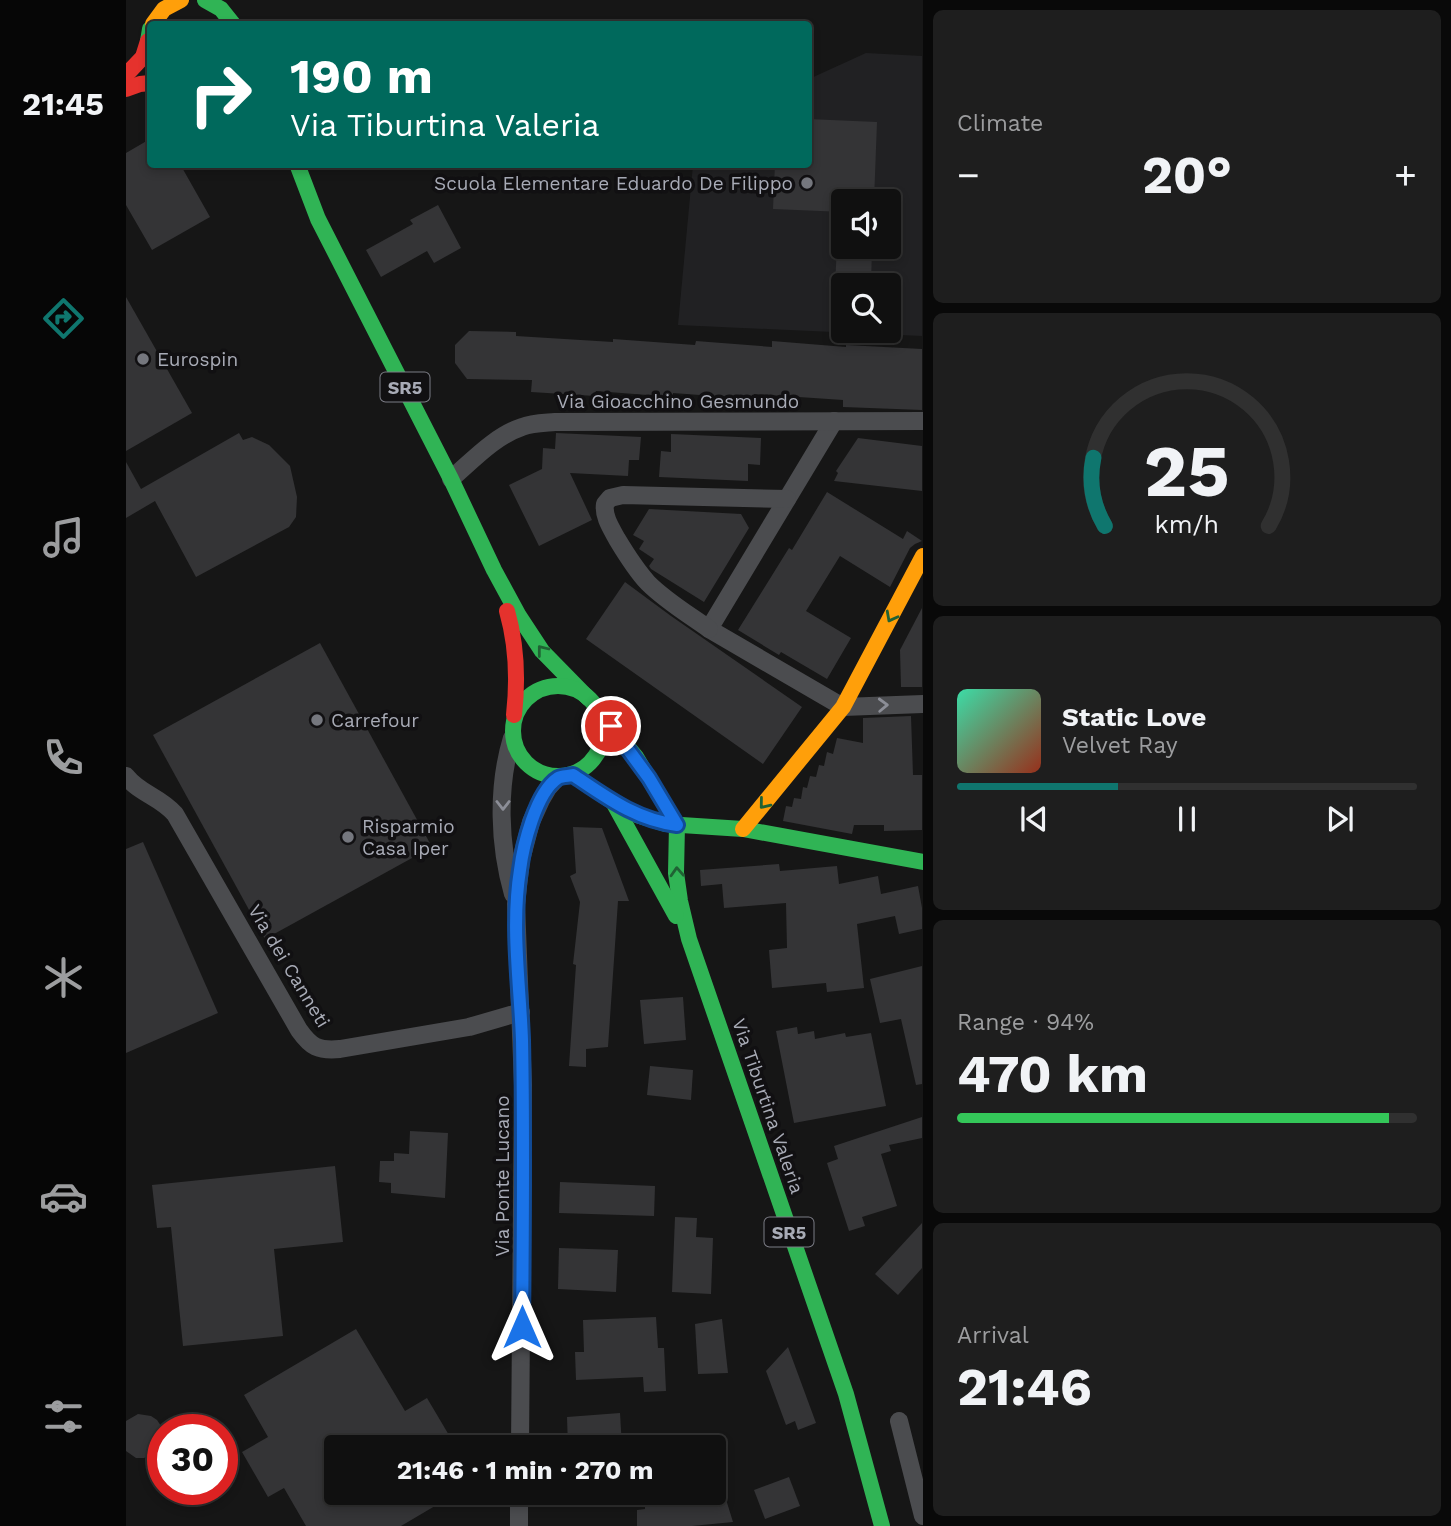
<!DOCTYPE html>
<html lang="en">
<head>
<meta charset="utf-8">
<style>
	:root { --surface:#101010; --page:#1e1e1e; --text:#f1f3f6; --muted:#9c9d9f; --line:#303030; --accent:#0f766e }
	body { margin:0; font-family:"Work Sans",sans-serif; background:var(--page); color:var(--text); height:100vh; display:flex; flex-direction:column; font-size:26px; white-space:nowrap }
	* { box-sizing:border-box; margin:0 }
	p { font-size:23px; color:var(--muted) }
	.icon { flex:none; width:38px; height:38px; fill:none; stroke:currentColor; stroke-width:2; stroke-linecap:round; stroke-linejoin:round }
	.map { position:relative; flex:1; overflow:hidden }
	.details { display:flex; flex-direction:column; gap:10px; padding:10px; background:#090909; width:528px }
	.details>* { flex:none }
	.top-card { position:absolute; left:21px; top:21px; width:665px; height:147px; border-radius:7px; box-shadow:0 4px 10px #0003,0 0 0 2px var(--line); background:#00695c; color:#fff; overflow:hidden }
	.buttons { position:absolute; left:705px; top:189px; display:grid; gap:14px }
	.buttons a { display:grid; place-items:center; width:70px; height:70px; border-radius:7px; background:var(--surface); box-shadow:0 4px 10px #0003,0 0 0 2px var(--line); font-size:35px }
	.speed { position:absolute; left:21px; top:1414px; display:flex; gap:14px; font-size:35px; font-weight:700; text-align:center }
	.speed>* { display:grid; place-content:center; width:91px; height:91px; border-radius:50%; background:var(--surface); box-shadow:0 4px 10px #0003,0 0 0 2px var(--line); line-height:1 }
	.speed .limit { border:10px solid #d22; background:#fff; color:#111 }
	.pin { position:absolute; display:grid; place-items:center; width:60px; height:60px; color:#fff; margin:-30px; border:4px solid #fff; border-radius:50%; box-shadow:0 2px 7px #0007 }
	.me { position:absolute; width:77px; margin:-38px; rotate:0deg; stroke-linejoin:round; filter:drop-shadow(0 0 5px #0008) }
	.turn { display:flex; align-items:center; gap:24px; height:147px; padding:0 28px; font-size:32px }
	.turn .icon { width:91px; height:91px; stroke-width:2.5 }
	.turn b { display:block; font-size:49px; line-height:60px }
	.big { font-size:52px; font-weight:700; line-height:1.1 }
	.details .card { flex:1; display:flex; flex-direction:column; justify-content:center; gap:10px; min-width:0; padding:0 24px; border-radius:10px; background:var(--page) }
	.details .dial { align-items:center; gap:0 }
	.dial svg { height:182px; overflow:visible; fill:none; stroke:var(--line); stroke-width:7; stroke-linecap:round; text-anchor:middle }
	.dial text { fill:var(--text); stroke:none }
	.song { display:flex; align-items:center; gap:21px }
	.cover { width:84px; height:84px; border-radius:10px; background:linear-gradient(135deg,hsl(160 70% 55%),hsl(10 70% 35%)) }
	.played { height:7px; border-radius:4px; background:linear-gradient(90deg,var(--accent) 35%,var(--line) 35%) }
	.keys { display:flex; justify-content:space-around; direction:ltr }
	.heat { display:flex; justify-content:space-between; align-items:center; font-size:38px; direction:ltr }
	.charge { height:10px; border-radius:5px; background:linear-gradient(90deg,#34c759 94%,var(--line) 0) }
	.trip { position:absolute; left:198px; top:1435px; width:402px; height:70px; border-radius:7px; background:var(--surface); box-shadow:0 4px 10px #0003,0 0 0 2px var(--line); font-weight:700; line-height:70px; text-align:center }
	main { display:flex; flex:1; min-height:0 }
	.tabs { display:flex; flex-direction:column; width:126px; justify-content:space-around; align-items:center; background:#060606; color:var(--muted) }
	.tabs .icon { width:49px; height:49px }
	.tabs .current { color:var(--accent) }
	.tabs b { font-size:32px; color:var(--text) }
	.map>svg:first-child { display:block }
	.built { fill:#212123; fill-rule:evenodd }
	.building { fill:#343436 }
	.lines { fill:none; stroke-linecap:round; stroke-linejoin:round }
	.street { stroke:#4b4c4f; stroke-width:18 }
	.fast { stroke:#30b455; stroke-width:16 }
	.slow { stroke:#ff9f0a; stroke-width:16 }
	.jam { stroke:#e5322d; stroke-width:16 }
	.oneway { stroke:#206234 }
	.oneway2 { stroke:#8c8e97 }
	.route-casing { stroke:#114b97; stroke-width:18 }
	.route { stroke:#1a73e8; stroke-width:12 }
	.poi-dot { fill:#75777e; stroke:#111012; stroke-width:2.5 }
	.labels { text-anchor:middle; dominant-baseline:central; stroke-width:7; stroke-linejoin:round; paint-order:stroke }
	.shield { fill:#111012; stroke:#7b7c85; stroke-width:2 }
	.shield-label { font-size:18px; font-weight:bold; fill:#a8abb6 }
	.poi-label { font-size:19px; fill:#a8abb6; stroke:#111012; text-anchor:start }
	.street-label { font-size:19px; fill:#a8abb6; stroke:#111012 }
</style>
</head>
<body>
<main>
<nav class="tabs">
<b>21:45</b>
<svg class="icon current" aria-label="directions" viewBox="0 0 24 24"><path d="M12 3l9 9-9 9-9-9zM9 14v-3h6M13 9l2 2-2 2"/></svg>
<svg class="icon" aria-label="music" viewBox="0 0 24 24"><path d="M9 18V5l10-2v13"/><circle cx="6" cy="18" r="3"/><circle cx="16" cy="16" r="3"/></svg>
<svg class="icon" aria-label="phone" viewBox="0 0 24 24"><path d="M5 4h4l2 5-3 2q2 4 5 5l2-3 5 2v4C11 20 4 13 5 4z"/></svg>
<svg class="icon" aria-label="climate" viewBox="0 0 24 24"><path d="M12 3v18M4 7l16 10M4 17L20 7"/></svg>
<svg class="icon" aria-label="car" viewBox="0 0 24 24"><path d="M5 17H2v-5l4-1 3-4h7l3 4 3 1v5h-3M9 17h6M6 11h13"/><circle cx="7" cy="17" r="2"/><circle cx="17" cy="17" r="2"/></svg>
<svg class="icon" aria-label="filters" viewBox="0 0 24 24"><path d="M4 7h16M4 17h16"/><circle cx="9" cy="7" r="2"/><circle cx="15" cy="17" r="2"/></svg>
</nav>
<div class="map">
<svg width="797" height="1526" viewBox="0 0 797 1526">
	<rect width="100%" height="100%" fill="#161616"/>
	<path class="built" d="M740 53 796 56V336L552 325 567 165 682 164 683 79ZM718 201H763V247H718ZM718 285H763V331H718Z"/>
	<g class="building">
		<path d="M682 119 751 122 748 201H718V212L647 209 649 164H682Z"/>
		<path d="M24 139V164H54L84 217 26 250 0 205V153Z"/>
		<path d="M312 205 335 248 308 263 301 251 255 277 240 250 287 224 284 220Z"/>
		<path d="M711 247H746L745 285H709Z"/>
		<path d="M0 297 66 413 0 451Z"/>
		<path d="M343 331 390 332V336L487 342V339L569 345 570 341 646 347V341L720 347V345L796 349V410L717 407V400L628 394 627 399 547 393V397L470 391 469 396 405 392 406 380 341 379 329 363V345Z"/>
		<path d="M113 433 117 440 126 437 143 445 164 466 171 497 170 517 163 527 70 577 29 501 0 518V462L15 489Z"/>
		<path d="M430 433 515 437 513 460H503L502 476 444 473 466 520 413 546 383 485 416 469 417 448 429 449Z"/>
		<path d="M545 434 635 438 634 465 622 464V481L533 477 535 451 545 452Z"/>
		<path d="M732 438 796 446V491L708 481 712 473 710 471Z"/>
		<path d="M701 492 777 539 781 531 796 541 789 544 784 548 764 587 714 556 680 611 725 638 701 679 655 652 653 655 612 630 663 548 666 550Z"/>
		<path d="M523 509 615 514 623 528 578 602 525 569 523 566 528 559 513 549 518 541 507 535Z"/>
		<path d="M499 582 545 616 676 707 637 764 460 639Z"/>
		<path d="M796 608V687H775L774 650Z"/>
		<path d="M194 643 306 847 139 939 27 735Z"/>
		<path d="M785 716 787 775H796V830L758 831V825H728L726 834 657 821 660 806 666 807 668 798 675 799 677 787 681 788 684 776 690 777 693 765 698 766 701 752 707 754 711 738 737 743V718Z"/>
		<path d="M447 827 476 828 503 901H492L482 1047 460 1049V1067L443 1066 450 965 447 964 454 902 444 876 450 873Z"/>
		<path d="M17 842 92 1013 0 1053V849Z"/>
		<path d="M653 864 654 871 711 866 713 884 752 876 755 894 792 886 796 908V929L773 934 769 916 731 924 738 988 701 992 700 983 646 988 643 950 661 948 660 903 598 908 596 884 575 886 574 870Z"/>
		<path d="M796 966V1084L790 1085 775 1019 754 1023 744 979Z"/>
		<path d="M557 997 560 1040 518 1044 514 1000Z"/>
		<path d="M671 1027 672 1034 688 1031 689 1039 719 1033 720 1037 745 1033 760 1106 668 1123 650 1031Z"/>
		<path d="M524 1066 567 1070 565 1100 521 1095Z"/>
		<path d="M796 1117V1138L763 1145 765 1151 755 1154 771 1206 736 1217 739 1226 723 1231 701 1163 712 1159 708 1146Z"/>
		<path d="M284 1131 322 1133 319 1198 265 1193V1183L253 1182 254 1161H268V1153L283 1154Z"/>
		<path d="M209 1166 217 1242 148 1249 157 1336 57 1346 45 1227 31 1228 26 1185Z"/>
		<path d="M434 1182 529 1186 528 1216 433 1213Z"/>
		<path d="M549 1217 571 1218 570 1237 587 1238 585 1294 546 1292Z"/>
		<path d="M796 1223V1268L772 1295 749 1274Z"/>
		<path d="M433 1248 492 1250 490 1292 432 1289Z"/>
		<path d="M530 1317 532 1348H538L540 1391 518 1392 517 1377 450 1380 449 1352H458L457 1320Z"/>
		<path d="M596 1319 602 1373 572 1374 569 1324Z"/>
		<path d="M230 1329 279 1411 301 1398 330 1447H210V1493H331L275 1526H180L158 1488 142 1497 116 1452 142 1437 118 1395Z"/>
		<path d="M662 1347 690 1423 672 1430 669 1421 660 1425 640 1371Z"/>
		<path d="M494 1413 496 1447H442L441 1417Z"/>
		<path d="M12 1414 25 1416 31 1420 37 1429V1445L31 1452 18 1458H10L0 1451V1421Z"/>
		<path d="M663 1477 674 1506 639 1519 628 1490Z"/>
		<path d="M552 1493H598L607 1522 566 1526H511V1510L519 1509V1498H544Z"/>
	</g>
	<g class="lines">
		<g class="street">
			<path d="M708 421 583 629 717 707 797 704"/>
			<path d="M325 479C347 460 369 436 396 427 406 423 418 423 429 422L797 421"/>
			<path d="M583 629C562 614 540 601 522 583 510 570 500 554 491 539 485 528 477 516 479 504L484 498 497 495 661 499"/>
			<path d="M386 738C371 787 373 845 387 894"/>
			<path d="M0 776C14 794 33 796 49 814L173 1030C185 1047 192 1051 214 1049L343 1027 395 1012"/>
			<path d="M773 1421 797 1516"/>
			<path d="M394 1447 397 1085 390 904 395 860 405 822 415 800 422 788 432 777"/>
			<path d="M393 1526V1493"/>
		</g>
		<g class="fast">
			<path d="M79 0 95 9 107 24"/>
			<path d="M24 29 22 41 24 56"/>
			<path d="M171 164 192 219 325 479 368 570 393 616 416 651 463 699"/>
			<circle cx="432" cy="731" r="45"/>
			<path d="M474 714 510 757 551 825 550 873 554 901 563 939 720 1394 756 1526"/>
			<path d="M447 775 487 802 550 916"/>
			<path d="M487 802 511 815 540 824 617 829 797 862"/>
		</g>
		<g class="slow">
			<path d="M27 24 38 9 55 0"/>
			<path d="M617 829 717 707 797 556"/>
		</g>
		<g class="jam">
			<path d="M0 75 17 57 22 41"/>
			<path d="M0 89 14 84 24 83"/>
			<path d="M381 611C391 646 392 679 388 715"/>
		</g>
	</g>
	<defs><path id="oneway-chevron" d="M-2-3.5L2.5 0L-2 3.5" fill="none" stroke-width="1.6" stroke-linecap="round" stroke-linejoin="round" transform="scale(1.75)"/></defs>
	<g class="oneway">
		<use href="#oneway-chevron" transform="translate(765 617) rotate(118)"/>
		<use href="#oneway-chevron" transform="translate(416 650) rotate(-128)"/>
		<use href="#oneway-chevron" transform="translate(638 804) rotate(129)"/>
		<use href="#oneway-chevron" transform="translate(551 872) rotate(-93)"/>
	</g>
	<g class="oneway2">
		<use href="#oneway-chevron" transform="translate(757 705) rotate(-2)"/>
		<use href="#oneway-chevron" transform="translate(377 805) rotate(90)"/>
	</g>
	<g class="lines">
		<g class="route-casing">
			<path id="route" d="M396 1327C397 1231 398 1136 396 1040 394 984 385 926 394 870 397 846 410 792 432 778 435 776 443 776 447 775 480 797 510 820 551 825L523 778 485 726"/>
		</g>
		<use href="#route" class="route"/>
	</g>
	<g class="poi-dot">
		<circle cx="681" cy="183" r="7"/>
		<circle cx="17" cy="359" r="7"/>
		<circle cx="191" cy="720" r="7"/>
		<circle cx="222" cy="837" r="7"/>
	</g>
	<g class="labels">
		<g class="shield">
			<rect x="254.5" y="372.5" width="49" height="29" rx="5"/>
			<rect x="638.5" y="1217.5" width="49" height="29" rx="5"/>
		</g>
		<g class="shield-label">
			<text x="279" y="387">SR5</text>
			<text x="663" y="1232">SR5</text>
		</g>
		<g class="poi-label">
			<text x="667" y="183" text-anchor="end">Scuola Elementare Eduardo De Filippo</text>
			<text x="31" y="359">Eurospin</text>
			<text x="205" y="720">Carrefour</text>
			<text x="236" y="826">Risparmio<tspan x="236" dy="22">Casa Iper</tspan></text>
		</g>
		<g class="street-label">
			<text x="552" y="401">Via Gioacchino Gesmundo</text>
			<text transform="translate(163 966) rotate(59)">Via dei Canneti</text>
			<text transform="translate(642 1106) rotate(71)">Via Tiburtina Valeria</text>
			<text transform="translate(376 1176) rotate(-90)">Via Ponte Lucano</text>
		</g>
	</g>
</svg>
<div class="buttons">
<a><svg class="icon" aria-label="sound" viewBox="0 0 24 24"><path d="M4 9h4l5-4v14l-5-4H4zM17 9q2 3 0 6"/></svg></a>
<a><svg class="icon" aria-label="search" viewBox="0 0 24 24"><circle cx="10" cy="10" r="6"/><path d="M15 15l6 6"/></svg></a>
</div>
<div class="speed"><div class="limit">30</div></div>
<div class="pin" style="left:485px;top:726px;background:#d93025"><svg class="icon" aria-label="arrive" viewBox="0 0 24 24"><path d="M6 21V4h12l-3 4 3 4H6"/></svg></div>
<svg class="me" style="left:396px;top:1327px" viewBox="-20 -20 40 40"><path d="M0-17L14 15 0 8-14 15z" fill="#1a73e8" stroke="#fff" stroke-width="4"/></svg>
<div class="trip">21:46 · 1 min · 270 m</div>
<div class="top-card">
<div class="turn"><svg class="icon" aria-label="right" viewBox="0 0 24 24"><path d="M7 20v-9h11M14 6l5 5-5 5"/></svg><div><b>190 m</b>Via Tiburtina Valeria</div></div>
</div>
</div>
<section class="details">
<div class="card"><p>Climate</p>
<div class="heat"><a>−</a><b class="big">20°</b><a>+</a></div>
</div>
<div class="card dial"><svg viewBox="0 0 100 80">
<path d="M14 69A42 42 0 1 1 86 69"/>
<path d="M14 69A42 42 0 0 1 9 39" stroke="#0f766e"/>
<text x="50" y="56" font-size="32" font-weight="700">25</text>
<text x="50" y="72" font-size="11">km/h</text>
</svg></div>
<div class="card">
<div class="song"><i class="cover"></i><div><b>Static Love</b><p>Velvet Ray</p></div></div>
<div class="played"></div>
<div class="keys"><svg class="icon" aria-label="previous" viewBox="0 0 24 24"><path d="M18 5L8 12l10 7zM5 5v14"/></svg><svg class="icon" aria-label="pause" viewBox="0 0 24 24"><path d="M8 5v14M16 5v14"/></svg><svg class="icon" aria-label="next" viewBox="0 0 24 24"><path d="M6 5l10 7-10 7zM19 5v14"/></svg></div>
</div>
<div class="card"><p>Range · 94%</p><b class="big">470 km</b><div class="charge"></div></div>
<div class="card"><p>Arrival</p><b class="big">21:46</b></div>
</section>
</main>
</body>
</html>
